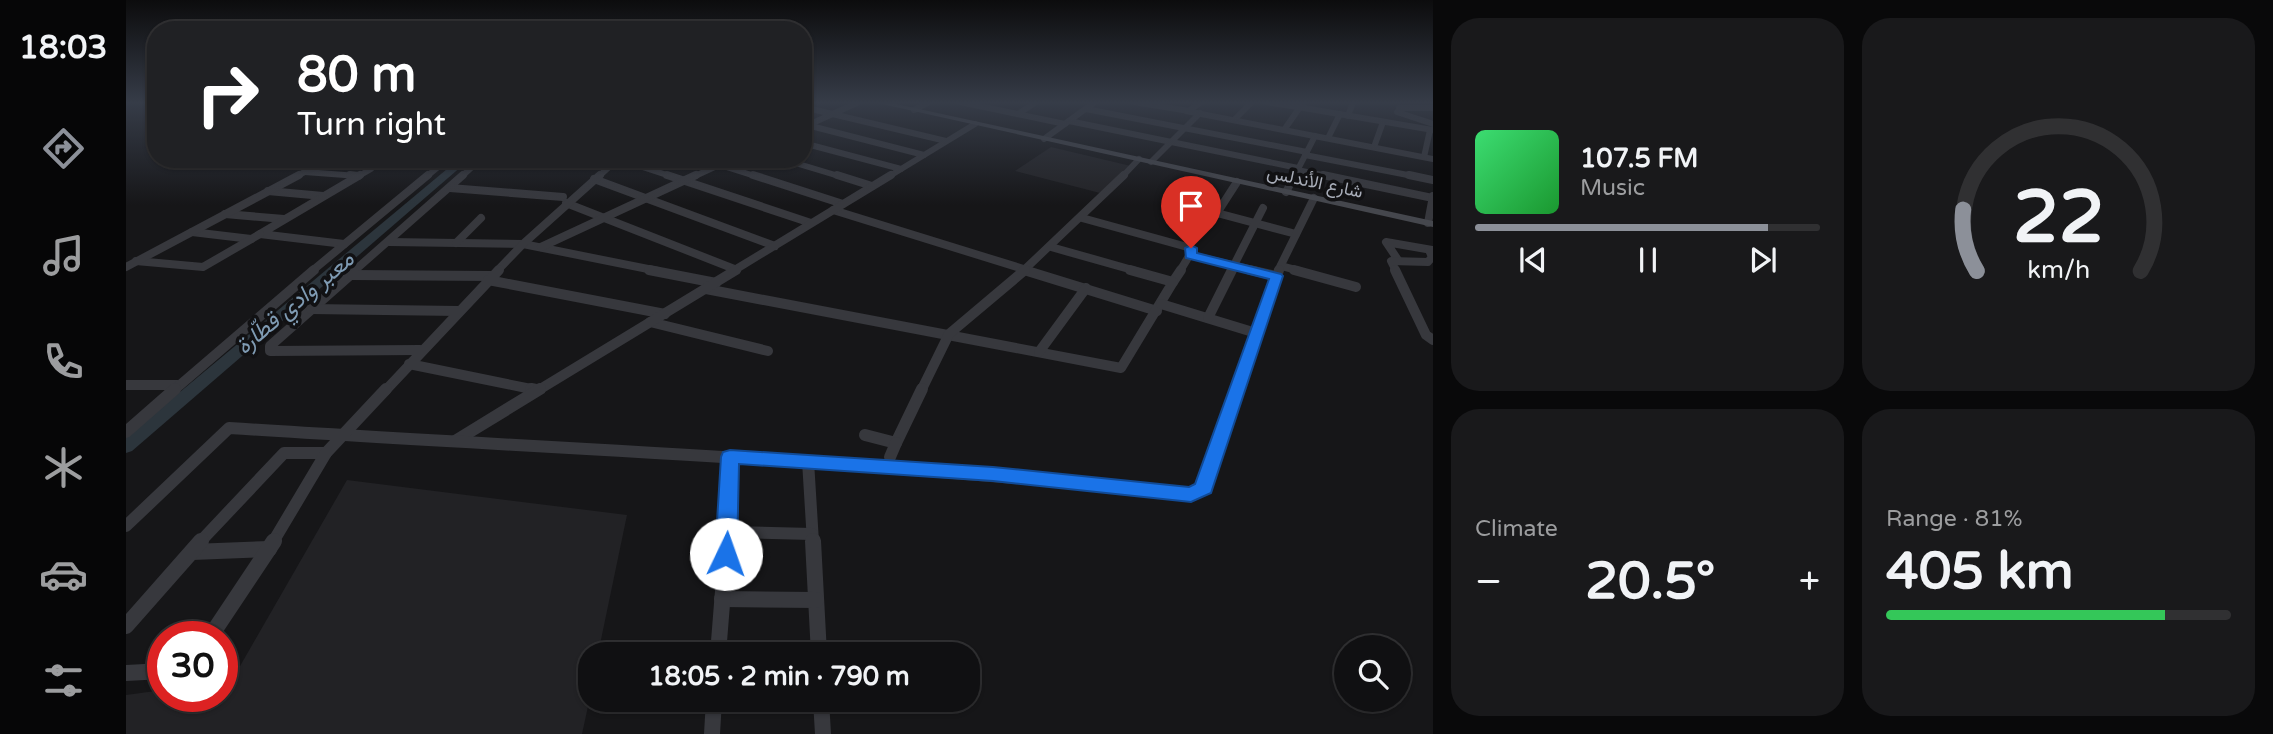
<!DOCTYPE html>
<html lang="en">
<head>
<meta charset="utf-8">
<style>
	:root { --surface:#101012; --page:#19191b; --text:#f1f3f6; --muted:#9c9d9f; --line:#303032; --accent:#8c9099 }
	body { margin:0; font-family:"Varela Round",Vazirmatn,sans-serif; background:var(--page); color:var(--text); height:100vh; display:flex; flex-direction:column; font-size:26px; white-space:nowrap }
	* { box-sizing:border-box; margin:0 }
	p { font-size:23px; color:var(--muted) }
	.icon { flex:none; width:38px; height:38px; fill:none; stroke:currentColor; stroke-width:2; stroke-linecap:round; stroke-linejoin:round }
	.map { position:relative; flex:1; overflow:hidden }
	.drawer { display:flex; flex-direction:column; gap:18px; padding:18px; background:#09090a; width:840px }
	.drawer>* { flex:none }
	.top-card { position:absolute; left:21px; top:21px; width:665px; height:147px; border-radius:28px; box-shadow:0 2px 5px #0004,0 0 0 2px var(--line); background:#202124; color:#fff; overflow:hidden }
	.controls { position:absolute; left:1208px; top:635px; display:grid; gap:14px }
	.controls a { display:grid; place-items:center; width:77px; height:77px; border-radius:50%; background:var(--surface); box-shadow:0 2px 5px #0004,0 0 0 2px var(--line); font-size:35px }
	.speed { position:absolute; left:21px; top:621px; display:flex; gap:14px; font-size:35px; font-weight:700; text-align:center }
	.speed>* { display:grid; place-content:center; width:91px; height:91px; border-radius:50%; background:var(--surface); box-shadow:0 2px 5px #0004,0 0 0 2px var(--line); line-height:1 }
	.speed .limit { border:10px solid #d22; background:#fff; color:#111 }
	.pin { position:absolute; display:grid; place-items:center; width:60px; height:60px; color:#fff; margin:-72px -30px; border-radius:50% 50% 50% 0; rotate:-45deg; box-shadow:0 0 7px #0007 }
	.pin .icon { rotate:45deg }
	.me { position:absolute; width:77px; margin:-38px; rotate:3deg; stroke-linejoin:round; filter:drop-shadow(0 0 5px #0008) }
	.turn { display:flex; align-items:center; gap:24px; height:147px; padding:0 35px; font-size:32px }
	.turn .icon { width:91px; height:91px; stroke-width:2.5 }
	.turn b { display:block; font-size:49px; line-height:60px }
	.big { font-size:52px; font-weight:700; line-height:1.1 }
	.drawer .card { flex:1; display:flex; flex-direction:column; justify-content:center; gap:10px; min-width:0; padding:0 24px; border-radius:28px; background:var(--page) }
	.drawer .dial { align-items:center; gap:0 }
	.dial svg { height:182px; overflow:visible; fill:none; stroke:var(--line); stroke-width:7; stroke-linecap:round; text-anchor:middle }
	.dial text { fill:var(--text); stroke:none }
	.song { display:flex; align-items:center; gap:21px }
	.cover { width:84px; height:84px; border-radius:10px; background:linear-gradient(135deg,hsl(140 70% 55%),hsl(130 70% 35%)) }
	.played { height:7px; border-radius:4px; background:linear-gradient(90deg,var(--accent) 85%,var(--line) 85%) }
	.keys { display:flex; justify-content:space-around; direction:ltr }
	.heat { display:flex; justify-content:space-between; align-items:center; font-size:38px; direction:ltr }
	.charge { height:10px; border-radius:5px; background:linear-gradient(90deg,#34c759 81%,var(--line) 0) }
	.drawer .tiles { flex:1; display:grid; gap:18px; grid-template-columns:repeat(2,1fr) }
	.trip { position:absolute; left:452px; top:642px; width:402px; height:70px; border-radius:28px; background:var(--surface); box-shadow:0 2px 5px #0004,0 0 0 2px var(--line); font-weight:700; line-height:70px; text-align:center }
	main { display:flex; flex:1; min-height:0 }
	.tabs { display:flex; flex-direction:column; width:126px; justify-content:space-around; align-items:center; background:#060607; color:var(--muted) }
	.tabs .icon { width:49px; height:49px }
	.tabs .active { color:var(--accent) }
	.tabs b { font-size:32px; color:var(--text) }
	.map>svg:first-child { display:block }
	.built { fill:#222225 }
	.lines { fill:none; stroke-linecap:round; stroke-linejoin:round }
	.river { fill:#2c353c; fill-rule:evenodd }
	.minor-far4 { stroke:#37383d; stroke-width:6 }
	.minor-far3 { stroke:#37383d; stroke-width:8 }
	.minor-far2 { stroke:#37383d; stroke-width:10 }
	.minor-far1 { stroke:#37383d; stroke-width:12 }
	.minor { stroke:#37383d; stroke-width:16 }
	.secondary { fill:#45474d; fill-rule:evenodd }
	.route { fill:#1a73e8; stroke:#114b97; stroke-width:2 }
	.labels { text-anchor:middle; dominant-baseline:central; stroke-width:7; stroke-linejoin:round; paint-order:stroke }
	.far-street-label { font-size:18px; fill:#a8adb8; stroke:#111113 }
	.water-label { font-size:23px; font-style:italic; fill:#7f9bb3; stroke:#111113 }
</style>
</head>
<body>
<main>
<nav class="tabs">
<b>18:03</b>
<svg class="icon active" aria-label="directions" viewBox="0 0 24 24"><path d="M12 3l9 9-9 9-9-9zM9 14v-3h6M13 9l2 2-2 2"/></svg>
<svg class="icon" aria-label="music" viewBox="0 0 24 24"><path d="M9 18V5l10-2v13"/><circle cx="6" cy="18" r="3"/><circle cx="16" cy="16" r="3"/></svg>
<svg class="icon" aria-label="phone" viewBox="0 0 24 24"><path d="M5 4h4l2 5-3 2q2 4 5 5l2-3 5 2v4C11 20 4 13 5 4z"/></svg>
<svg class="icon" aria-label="climate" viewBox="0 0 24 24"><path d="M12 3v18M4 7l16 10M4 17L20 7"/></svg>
<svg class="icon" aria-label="car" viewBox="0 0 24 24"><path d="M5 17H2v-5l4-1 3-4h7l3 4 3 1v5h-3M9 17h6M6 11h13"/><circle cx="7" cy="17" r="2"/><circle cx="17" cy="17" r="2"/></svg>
<svg class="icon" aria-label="filters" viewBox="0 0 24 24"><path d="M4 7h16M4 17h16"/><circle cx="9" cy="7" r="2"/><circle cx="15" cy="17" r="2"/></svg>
</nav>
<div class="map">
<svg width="1307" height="734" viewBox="0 0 1307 734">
	<rect width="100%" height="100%" fill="#161618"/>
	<g class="built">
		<path d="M925 147 1005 166 974 193 889 171Z"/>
		<path d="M221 480 501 515 472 654H464V697L456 734H0V695L37 690V696H96V681L106 680Z"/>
	</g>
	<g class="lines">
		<path class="river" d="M333 159H344L6 451 0 453V437Z"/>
		<g class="minor-far4">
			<path d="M834 102 939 124"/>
			<path d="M1008 102 1063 111 1075 102"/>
			<path d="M1140 102 1172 107 1177 104"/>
			<path d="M677 107 820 141"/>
			<path d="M1172 107 1307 130"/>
			<path d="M1273 108H1307"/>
			<path d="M960 109 1181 152"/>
			<path d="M788 110 803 102"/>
			<path d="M1060 111 1307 159"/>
			<path d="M1271 112 1307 124"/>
			<path d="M892 114 910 102"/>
			<path d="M1222 116 1227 102"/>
			<path d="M1108 120 1126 102"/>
			<path d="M943 121 1172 168"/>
			<path d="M677 124 798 155"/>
			<path d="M680 126 733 102"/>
			<path d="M1158 130 1174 107"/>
			<path d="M1202 138 1214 114"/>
			<path d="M918 139 969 102"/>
			<path d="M677 143 775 169"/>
			<path d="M1248 147 1257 122"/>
			<path d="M1179 155 1292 177"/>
			<path d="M1298 157 1304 130"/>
			<path d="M575 159 632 177"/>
			<path d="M656 159 716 177"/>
			<path d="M1025 162 1074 113"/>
			<path d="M1171 170 1206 177"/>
			<path d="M179 172 232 176"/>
			<path d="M169 177 194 164"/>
			<path d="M231 177 245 169"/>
			<path d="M300 177 322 159"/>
			<path d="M335 177 355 159"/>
			<path d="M472 177 492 159 547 177"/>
			<path d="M567 177 606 159"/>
			<path d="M762 177 849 124"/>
			<path d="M996 177 1013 159"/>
			<path d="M1168 177 1189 136"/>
		</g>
		<g class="minor-far3">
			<path d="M224 175 232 176"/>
			<path d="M541 175 685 223"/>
			<path d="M627 175 717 204"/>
			<path d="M711 175 746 186"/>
			<path d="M1197 175 1307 198"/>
			<path d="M1283 175 1307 180"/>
			<path d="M468 179 649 246"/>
			<path d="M1111 182 1091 213 1170 234"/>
			<path d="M324 188 437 197"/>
			<path d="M142 191 197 196"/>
			<path d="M1160 192 1169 175"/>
			<path d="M440 203 611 270"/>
			<path d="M707 210 904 271"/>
			<path d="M99 214 158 219"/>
			<path d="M956 218 1065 248 1066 251 1054 271"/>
			<path d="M1302 223 1307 196"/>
			<path d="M66 232 125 239"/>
			<path d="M263 242 397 244 532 271"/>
			<path d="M330 243 355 218"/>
			<path d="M218 244 134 234 234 175"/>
			<path d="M415 247 570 175"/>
			<path d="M925 247 1010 271"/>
			<path d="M1064 255 1131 271"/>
			<path d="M1272 260 1260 242 1306 250"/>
			<path d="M10 261 77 267 134 234"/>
			<path d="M1155 266 1174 271"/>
			<path d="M0 267 173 175"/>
			<path d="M186 271 302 175"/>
			<path d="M228 271 337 175"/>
			<path d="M371 271 397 244 474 175"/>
			<path d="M607 271 765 175"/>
			<path d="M897 271 998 175"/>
			<path d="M1105 271 1137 208"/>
			<path d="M1152 271 1188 198"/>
			<path d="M1270 271 1265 261 1302 262 1306 257 1303 250H1307"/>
		</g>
		<g class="minor-far2">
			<path d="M230 270 144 346V351L294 350"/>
			<path d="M523 270 590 283"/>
			<path d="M898 270 1031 311"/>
			<path d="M1124 270 1150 276"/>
			<path d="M1168 270 1230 287"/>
			<path d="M1269 270 1300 335 1307 340"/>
			<path d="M226 275 365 276"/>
			<path d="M362 280 539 314"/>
			<path d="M1047 282 1055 270"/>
			<path d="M580 289 995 368 1047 282 1004 270"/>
			<path d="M1035 304 1130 333"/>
			<path d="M185 309 332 311"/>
			<path d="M1082 318 1106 270"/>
			<path d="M524 322 642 351"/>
			<path d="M913 352 960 288"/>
			<path d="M283 364 410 390"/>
			<path d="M0 385H52"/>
			<path d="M47 391 188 270"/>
			<path d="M259 391 373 270"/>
			<path d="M411 391 610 270"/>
			<path d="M795 391 823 334 899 270"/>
			<path d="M1111 391 1153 270"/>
		</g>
		<g class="minor-far1">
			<path d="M405 389 410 390"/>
			<path d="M0 432 49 389"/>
			<path d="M739 435 770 443 796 389"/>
			<path d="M329 441 414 389"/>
			<path d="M764 457 770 443"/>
			<path d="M682 461 687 542"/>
			<path d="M0 526 103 428C424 449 745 460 1065 495L1078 488 1112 389"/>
			<path d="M602 532 686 534"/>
			<path d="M74 542 158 453H200"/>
			<path d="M147 542 200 453 260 389"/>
			<path d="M601 542 604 457"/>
		</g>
		<g class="minor">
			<path d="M687 541 693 654"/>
			<path d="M66 552 143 549"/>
			<path d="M596 599 690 600"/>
			<path d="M0 626 75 541"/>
			<path d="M84 637 148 541"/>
			<path d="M592 654 601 541"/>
			<path d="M0 673 37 671"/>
			<path d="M695 700 697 734"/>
			<path d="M586 734 588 700"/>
		</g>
		<path class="secondary" d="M747 102H761L1307 221V227Z"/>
	</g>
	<linearGradient id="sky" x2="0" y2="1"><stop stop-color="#0c0c0d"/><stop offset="0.5" stop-color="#363c48"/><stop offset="1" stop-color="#363c48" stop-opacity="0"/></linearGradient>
	<rect width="1307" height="205" fill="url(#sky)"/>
	<path class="route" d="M1065 245 1071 248V253L1155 274 1157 276 1085 493 1065 502 867 481 613 464 611 554 608 561 600 563 592 561 589 554 595 457 597 452 604 450 867 467 1063 487 1069 484 1143 279 1060 258 1059 248Z"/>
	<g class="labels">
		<g class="far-street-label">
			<text transform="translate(1189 182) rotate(12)">شارع الأندلس</text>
		</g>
		<g class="water-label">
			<text transform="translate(169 303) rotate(-40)">معبر وادي قطّارة</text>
		</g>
	</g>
</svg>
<div class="controls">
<a><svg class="icon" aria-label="search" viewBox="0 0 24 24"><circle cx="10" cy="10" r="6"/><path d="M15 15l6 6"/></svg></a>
</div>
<div class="speed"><div class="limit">30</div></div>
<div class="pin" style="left:1065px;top:248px;background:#d93025"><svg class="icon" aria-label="arrive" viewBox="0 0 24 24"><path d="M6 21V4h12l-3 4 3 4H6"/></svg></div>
<svg class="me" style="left:600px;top:554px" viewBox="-20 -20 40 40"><circle r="19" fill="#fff"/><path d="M0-13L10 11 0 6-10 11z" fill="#1a73e8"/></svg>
<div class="trip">18:05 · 2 min · 790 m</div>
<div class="top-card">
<div class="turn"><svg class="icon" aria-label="right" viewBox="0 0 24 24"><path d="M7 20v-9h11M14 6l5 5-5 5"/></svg><div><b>80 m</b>Turn right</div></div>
</div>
</div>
<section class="drawer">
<div class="tiles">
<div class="card">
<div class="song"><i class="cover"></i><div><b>107.5 FM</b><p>Music</p></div></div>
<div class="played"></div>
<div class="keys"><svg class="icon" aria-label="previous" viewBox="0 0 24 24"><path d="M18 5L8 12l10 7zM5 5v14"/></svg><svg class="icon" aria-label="pause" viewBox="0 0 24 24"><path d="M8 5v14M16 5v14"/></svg><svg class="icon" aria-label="next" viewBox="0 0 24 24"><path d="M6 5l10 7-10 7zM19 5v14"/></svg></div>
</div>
<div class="card dial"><svg viewBox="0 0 100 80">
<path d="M14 69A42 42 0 1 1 86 69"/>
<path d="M14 69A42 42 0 0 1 8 42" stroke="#8c9099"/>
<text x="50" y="56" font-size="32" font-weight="700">22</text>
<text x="50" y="72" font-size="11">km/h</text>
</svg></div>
<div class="card"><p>Climate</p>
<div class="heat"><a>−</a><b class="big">20.5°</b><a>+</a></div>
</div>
<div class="card"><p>Range · 81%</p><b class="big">405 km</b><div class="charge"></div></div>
</div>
</section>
</main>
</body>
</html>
